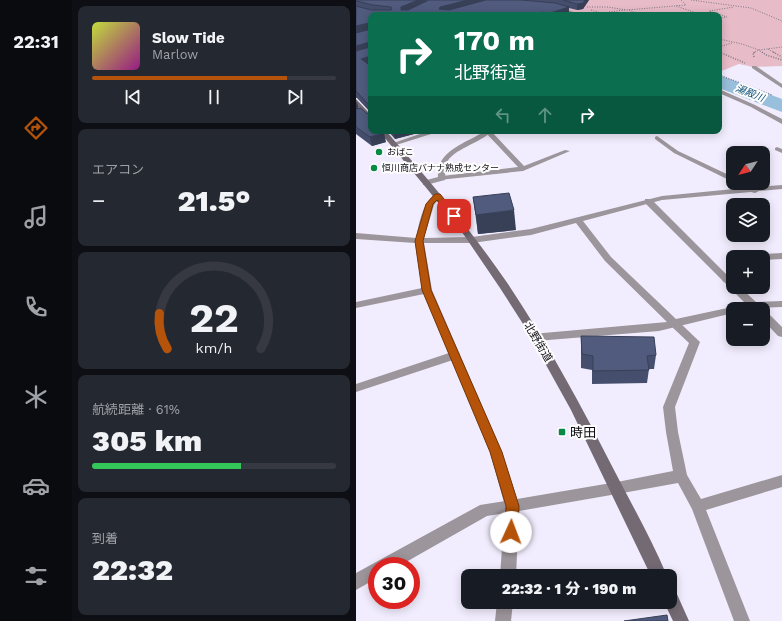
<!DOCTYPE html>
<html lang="ja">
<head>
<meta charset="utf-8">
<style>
	:root { --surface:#171b24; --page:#242831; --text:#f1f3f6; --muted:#9ea1a6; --line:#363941; --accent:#b45309 }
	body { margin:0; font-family:"Work Sans","Noto Sans JP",sans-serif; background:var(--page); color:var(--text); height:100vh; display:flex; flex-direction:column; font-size:15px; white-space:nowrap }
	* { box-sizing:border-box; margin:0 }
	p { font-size:13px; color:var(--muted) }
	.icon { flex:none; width:22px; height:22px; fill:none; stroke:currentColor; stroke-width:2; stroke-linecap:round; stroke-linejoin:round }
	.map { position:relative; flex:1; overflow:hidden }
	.drawer { display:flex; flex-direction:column; gap:6px; padding:6px; background:#0d0f14; width:284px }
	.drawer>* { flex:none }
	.hud { position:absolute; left:12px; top:12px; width:354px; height:122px; border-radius:8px; box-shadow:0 2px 10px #0003; background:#0b6e4f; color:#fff; overflow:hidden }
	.needle { width:26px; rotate:234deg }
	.fabs { position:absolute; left:370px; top:146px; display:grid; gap:8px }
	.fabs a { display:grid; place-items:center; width:44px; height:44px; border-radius:8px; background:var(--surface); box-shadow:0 2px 10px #0003; font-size:20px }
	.speed { position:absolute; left:12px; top:557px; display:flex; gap:8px; font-size:20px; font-weight:700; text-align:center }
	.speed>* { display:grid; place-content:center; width:52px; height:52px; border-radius:50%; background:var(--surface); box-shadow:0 2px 10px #0003; line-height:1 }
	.speed .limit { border:6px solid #d22; background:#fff; color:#111 }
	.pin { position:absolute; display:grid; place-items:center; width:34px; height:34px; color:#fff; margin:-17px; border-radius:8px; box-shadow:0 2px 6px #0006 }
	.me { position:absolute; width:44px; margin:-22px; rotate:2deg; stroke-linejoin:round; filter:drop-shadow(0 0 3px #0008) }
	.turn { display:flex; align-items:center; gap:14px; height:84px; padding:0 20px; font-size:18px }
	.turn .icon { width:52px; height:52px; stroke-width:2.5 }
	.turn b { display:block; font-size:28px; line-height:34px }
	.lanes { display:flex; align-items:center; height:38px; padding:0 20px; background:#0003; justify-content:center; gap:20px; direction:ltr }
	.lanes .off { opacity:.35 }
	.big { font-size:30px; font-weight:800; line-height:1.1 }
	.drawer .widget { flex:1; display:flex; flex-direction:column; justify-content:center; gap:6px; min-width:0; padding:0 14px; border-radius:8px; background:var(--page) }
	.drawer .dial { align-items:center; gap:0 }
	.dial svg { height:104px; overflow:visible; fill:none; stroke:var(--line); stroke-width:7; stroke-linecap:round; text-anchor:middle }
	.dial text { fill:var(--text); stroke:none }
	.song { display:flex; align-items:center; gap:12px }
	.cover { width:48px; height:48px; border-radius:6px; background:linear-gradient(135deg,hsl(70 70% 55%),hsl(310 70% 35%)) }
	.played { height:4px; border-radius:2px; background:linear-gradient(90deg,var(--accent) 80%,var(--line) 80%) }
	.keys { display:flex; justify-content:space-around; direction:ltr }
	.heat { display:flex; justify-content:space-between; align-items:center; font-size:22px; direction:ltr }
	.charge { height:6px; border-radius:3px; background:linear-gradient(90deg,#34c759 61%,var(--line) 0) }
	.trip { position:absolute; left:105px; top:569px; width:216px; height:40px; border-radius:8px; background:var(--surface); box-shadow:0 2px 10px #0003; font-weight:800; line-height:40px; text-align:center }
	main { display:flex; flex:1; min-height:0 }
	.tab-bar { display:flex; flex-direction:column; width:72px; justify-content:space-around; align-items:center; background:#090b0e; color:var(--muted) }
	.tab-bar .icon { width:28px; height:28px }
	.tab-bar .active { color:var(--accent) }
	.tab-bar b { font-size:18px; color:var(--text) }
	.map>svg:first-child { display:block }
	.green { fill:#e8bbc8 }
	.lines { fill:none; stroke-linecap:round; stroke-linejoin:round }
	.river { fill:#98bfdc; fill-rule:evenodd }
	.path-far1 { stroke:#7c7984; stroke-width:1; stroke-dasharray:1 1.5; stroke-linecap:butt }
	.path { stroke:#7c7984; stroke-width:1.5; stroke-dasharray:1 1.5; stroke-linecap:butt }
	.lane { fill:#9c959b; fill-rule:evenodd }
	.street { fill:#9c959b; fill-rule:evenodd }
	.secondary { fill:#746a73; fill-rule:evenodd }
	.wall { fill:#454e6c }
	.shaded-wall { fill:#384058 }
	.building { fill:#505b7e; stroke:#384058 }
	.route { fill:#b45309; stroke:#753606 }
	.poi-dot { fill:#068944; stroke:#fdfdfd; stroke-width:1.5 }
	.labels { text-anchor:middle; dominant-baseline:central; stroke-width:4; stroke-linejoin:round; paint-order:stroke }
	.far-poi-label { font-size:9px; fill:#0e0c12; stroke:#fdfdfd; text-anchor:start }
	.far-water-label { font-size:10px; font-style:italic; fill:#0a4d73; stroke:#fdfdfd }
	.street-label { font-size:11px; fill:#0e0c12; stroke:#fdfdfd }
	.near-poi-label { font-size:13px; fill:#0e0c12; stroke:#fdfdfd; text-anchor:start }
</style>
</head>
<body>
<main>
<nav class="tab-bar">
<b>22:31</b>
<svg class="icon active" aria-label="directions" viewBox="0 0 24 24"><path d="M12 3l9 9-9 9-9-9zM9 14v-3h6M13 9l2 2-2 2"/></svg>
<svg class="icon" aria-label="music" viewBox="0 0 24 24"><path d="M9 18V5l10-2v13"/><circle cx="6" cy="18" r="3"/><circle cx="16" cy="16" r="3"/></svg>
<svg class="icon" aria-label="phone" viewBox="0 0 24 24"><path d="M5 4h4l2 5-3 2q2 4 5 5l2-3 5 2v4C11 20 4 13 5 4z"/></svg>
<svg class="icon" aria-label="climate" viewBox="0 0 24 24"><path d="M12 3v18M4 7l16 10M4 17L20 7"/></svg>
<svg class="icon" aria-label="car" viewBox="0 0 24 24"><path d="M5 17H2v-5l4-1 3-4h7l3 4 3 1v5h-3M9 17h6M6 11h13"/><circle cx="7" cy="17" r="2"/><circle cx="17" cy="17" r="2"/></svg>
<svg class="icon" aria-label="filters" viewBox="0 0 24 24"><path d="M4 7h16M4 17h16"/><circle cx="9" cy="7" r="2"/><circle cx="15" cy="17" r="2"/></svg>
</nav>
<section class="drawer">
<div class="widget">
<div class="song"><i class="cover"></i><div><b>Slow Tide</b><p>Marlow</p></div></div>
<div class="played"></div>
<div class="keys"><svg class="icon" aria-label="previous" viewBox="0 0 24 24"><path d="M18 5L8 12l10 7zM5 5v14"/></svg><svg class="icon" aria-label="pause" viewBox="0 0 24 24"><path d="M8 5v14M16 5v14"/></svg><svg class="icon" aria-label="next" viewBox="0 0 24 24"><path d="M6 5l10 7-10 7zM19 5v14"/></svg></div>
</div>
<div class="widget"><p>エアコン</p>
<div class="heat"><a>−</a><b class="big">21.5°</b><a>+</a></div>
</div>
<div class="widget dial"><svg viewBox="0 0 100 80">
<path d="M14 69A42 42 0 1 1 86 69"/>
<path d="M14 69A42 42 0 0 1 8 42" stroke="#b45309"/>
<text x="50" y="56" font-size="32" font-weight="700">22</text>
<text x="50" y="72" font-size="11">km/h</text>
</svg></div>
<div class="widget"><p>航続距離 · 61%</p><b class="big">305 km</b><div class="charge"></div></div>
<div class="widget"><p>到着</p><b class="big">22:32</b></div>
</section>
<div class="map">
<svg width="426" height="621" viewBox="0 0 426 621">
	<rect width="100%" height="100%" fill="#f2edfe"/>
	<path class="green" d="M188 0H426V66L397 67 383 64 363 72V15H229L217 12Z"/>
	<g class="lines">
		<path class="river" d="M363 75 426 99V112L363 88Z"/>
		<g class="path-far1">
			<path d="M335 0 395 8 426 21"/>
			<path d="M320 6 346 15"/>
			<path d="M231 7H251L271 10 330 5 325 0"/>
			<path d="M235 10 252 15"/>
			<path d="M273 10 285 15"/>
			<path d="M253 12 269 10"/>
			<path d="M363 18 371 17 353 11 378 7"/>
			<path d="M363 39 386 44 403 50 397 53"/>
			<path d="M363 47 376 43"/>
			<path d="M412 49 419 53"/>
			<path d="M363 52 365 53"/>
			<path d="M407 53 403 50 426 47"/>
		</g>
		<g class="path">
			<path d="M363 52 389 63"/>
			<path d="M406 52 410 55 426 60"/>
			<path d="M417 52 426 57"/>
			<path d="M398 57 397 53 399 52"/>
			<path d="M363 75 416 95"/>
		</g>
		<g class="lane">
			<path d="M396 66H400L426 84V88L396 68Z"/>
			<path d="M65 131H72L75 134 37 146 34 144 67 133Z"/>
			<path d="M129 131H135L168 166 209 150 214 151 167 171 83 180 82 178 86 176 162 167 130 133Z"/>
			<path d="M219 131H239C234 135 224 135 219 131Z"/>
			<path d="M421 147 426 149V153L419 150V148Z"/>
			<path d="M289 199H295L376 280 374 282H368L289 203Z"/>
			<path d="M319 320 323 322 344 342 319 407 322 432 331 475 345 499 426 475V487L350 510 394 621H378L336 509 322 483 261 494 256 492 254 488 256 484 261 482 317 471 310 432 307 407 333 343 315 326 314 324 315 322Z"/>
			<path d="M99 351 103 352 104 355 103 358 0 392V384Z"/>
			<path d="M156 500 161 501 163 506 161 511 131 516 43 566H21V578L0 590V573L124 505Z"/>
		</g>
		<g class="street">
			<path d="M200 6 227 15H221L199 8Z"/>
			<path d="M363 89 399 105 426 119V124L395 107 363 93Z"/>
			<path d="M129 131H136C125 143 96 149 90 164 88 169 90 175 89 180L70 185H67V181L82 177C80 150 111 143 129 131Z"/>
			<path d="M301 136 322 151 377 177V182L318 153 299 139V137Z"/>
			<path d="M380 183H390L398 187 426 185V189L403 191 399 193 395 192 306 200 227 221 255 257 320 319 390 304 366 280 374 273 377 272V287H384L400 302 426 301V307L377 309V313L303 331 180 341 176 340 175 337 176 334 311 322 249 261 220 223 175 235 116 243H68L76 290 146 452 161 499 261 482 266 484 268 488 266 492 261 494 163 511 160 576H144L149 506 134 452 68 294 0 308V302L66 288 59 243 0 239V233L60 238C63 225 67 198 81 194L85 196 78 205 68 238 116 237 175 229 306 196 388 188Z"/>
			<path d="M426 253V259L407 260V257H403L407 254Z"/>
			<path d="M407 311 411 312 426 327V337L422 336 407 320Z"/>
			<path d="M141 602H157L155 621H139Z"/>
		</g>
		<g class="secondary">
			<path d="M0 99 15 115V121L13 120 0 105Z"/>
			<path d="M23 131H30C73 180 115 230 152 284 192 344 226 407 258 470 276 505 296 540 311 576H295L215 410 169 327 144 288 108 235 72 190Z"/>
			<path d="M314 590 320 592 333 621H317L308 602H314Z"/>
		</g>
	</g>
	<g class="wall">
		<path d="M0 0H233L227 9 221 10 213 8V13L207 15H15V64H13L15 131 30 142 16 146 0 134V101L2 109 10 113 14 114V112L1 98H0Z"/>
		<path d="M32 131H57L58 134 39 139Z"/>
		<path d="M117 197 160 230 122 234Z"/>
		<path d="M225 336 300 355 298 369H293L291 383 236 384V370L225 368Z"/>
	</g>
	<g class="shaded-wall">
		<path d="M62 0H70V3L46 14 45 10V7Z"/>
		<path d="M112 0H134L85 14 83 9 84 7Z"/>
		<path d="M229 0H233L227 9 221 10V4Z"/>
		<path d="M213 7V13L207 15H192L191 14Z"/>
		<path d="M186 12V15H176Z"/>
		<path d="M168 13V15H160Z"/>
		<path d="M13 23 15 30 0 33V26Z"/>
		<path d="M14 42 15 49 0 53V46Z"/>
		<path d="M15 56V64L7 66 5 59Z"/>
		<path d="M1 102 3 110 0 112V103Z"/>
		<path d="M37 131H57L58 134 39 139Z"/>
		<path d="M112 131H118L113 133Z"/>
		<path d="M28 133 30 142 16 146 14 137Z"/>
		<path d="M158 210 160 230 122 234 120 215Z"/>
	</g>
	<g class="building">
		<path d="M0 0H62L45 7V10H52L73 0H112L84 7 83 9 93 10 130 0H165L199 3 213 7 191 14 186 12 176 15 168 13 160 15H15V24L13 23 0 26V6L15 10H35L36 9 35 7 17 5 0 1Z"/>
		<path d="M207 0H229L227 3 221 4Z"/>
		<path d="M15 25V56L5 59 15 66V131H26L28 133 14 137 0 127V109L5 108 10 113 14 114V106L0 91V51L14 47V42L0 46V33L15 29Z"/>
		<path d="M153 193 158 210 120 215 117 197Z"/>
		<path d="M225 336 298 337 300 355 291 356 293 370 237 371V356L226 354Z"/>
		<path d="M311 615 312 621H268Z"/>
	</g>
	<path class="route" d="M79 194H84L102 216 98 218H96L81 200 77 204 67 241 75 290 146 452 163 506 162 532 160 537 155 538 151 537 149 532 150 506 134 452 66 290 59 241 70 204Z"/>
	<g class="poi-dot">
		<circle cx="23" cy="152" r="4"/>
		<circle cx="18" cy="168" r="4"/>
		<rect x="202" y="428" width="8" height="8" rx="2"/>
	</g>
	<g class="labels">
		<g class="far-poi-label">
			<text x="31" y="152">おばこ</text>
			<text x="26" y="168">恒川商店バナナ熟成センター</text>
		</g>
		<g class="far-water-label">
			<text transform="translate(394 93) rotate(22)">湯殿川</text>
		</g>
		<g class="street-label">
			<text transform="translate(182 342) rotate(59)">北野街道</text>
		</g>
		<g class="near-poi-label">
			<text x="214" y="432">時田</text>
		</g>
	</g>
</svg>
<div class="fabs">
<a><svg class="needle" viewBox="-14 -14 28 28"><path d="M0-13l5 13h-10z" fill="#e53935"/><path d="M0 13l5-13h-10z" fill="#9ea1a6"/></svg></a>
<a><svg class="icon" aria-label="layers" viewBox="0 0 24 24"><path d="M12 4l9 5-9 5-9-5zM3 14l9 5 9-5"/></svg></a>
<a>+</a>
<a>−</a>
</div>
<div class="speed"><div class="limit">30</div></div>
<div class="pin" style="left:98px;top:216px;background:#d93025"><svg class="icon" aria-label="arrive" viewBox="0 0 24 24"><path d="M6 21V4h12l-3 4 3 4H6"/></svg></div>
<svg class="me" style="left:155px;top:532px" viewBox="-20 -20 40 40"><circle r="19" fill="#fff"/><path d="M0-13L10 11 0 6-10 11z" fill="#b45309"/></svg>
<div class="trip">22:32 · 1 分 · 190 m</div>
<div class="hud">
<div class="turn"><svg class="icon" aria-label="right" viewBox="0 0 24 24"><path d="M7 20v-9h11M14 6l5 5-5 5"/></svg><div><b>170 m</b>北野街道</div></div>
<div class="lanes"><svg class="icon off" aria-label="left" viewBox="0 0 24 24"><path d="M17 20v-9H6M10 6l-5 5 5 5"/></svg><svg class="icon off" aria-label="ahead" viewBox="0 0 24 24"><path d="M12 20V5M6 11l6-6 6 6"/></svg><svg class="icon" aria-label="right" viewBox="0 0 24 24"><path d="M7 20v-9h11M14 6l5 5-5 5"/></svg></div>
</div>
</div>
</main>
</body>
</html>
